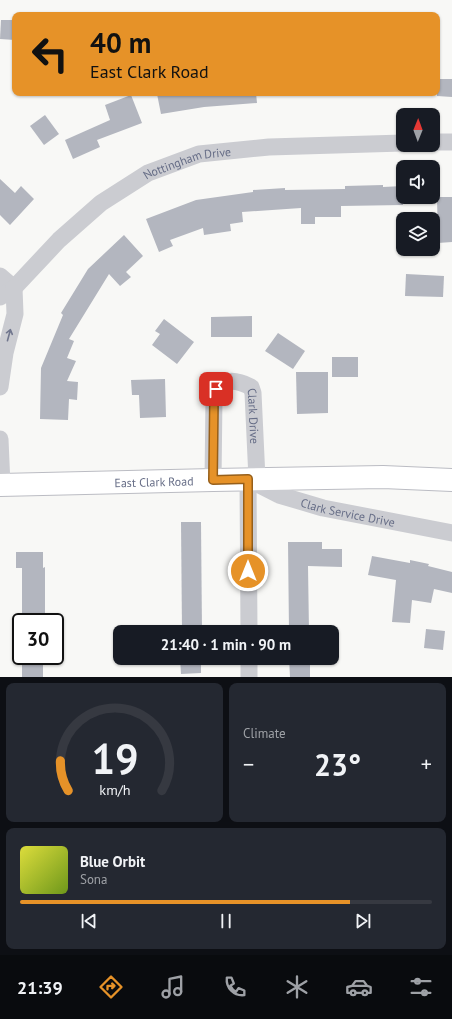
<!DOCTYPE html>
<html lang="en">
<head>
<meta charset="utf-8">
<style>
	:root { --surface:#171b24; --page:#242831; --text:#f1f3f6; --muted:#9ea1a6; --line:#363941; --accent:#e69228 }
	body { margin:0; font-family:"PT Sans",sans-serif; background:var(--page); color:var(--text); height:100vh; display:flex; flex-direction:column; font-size:15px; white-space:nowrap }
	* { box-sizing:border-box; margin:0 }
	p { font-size:13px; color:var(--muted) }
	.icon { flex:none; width:22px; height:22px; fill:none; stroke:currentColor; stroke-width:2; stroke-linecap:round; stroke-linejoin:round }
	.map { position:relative; height:677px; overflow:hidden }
	.sheet { display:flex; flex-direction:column; gap:6px; padding:6px; background:#0d0f14; flex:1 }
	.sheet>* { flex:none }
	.hud { position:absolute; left:12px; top:12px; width:428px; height:84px; border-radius:8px; box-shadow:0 1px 3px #0004; background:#e69228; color:#111; overflow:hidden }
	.needle { width:26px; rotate:1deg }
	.fabs { position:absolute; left:396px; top:108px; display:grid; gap:8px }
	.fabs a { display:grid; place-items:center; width:44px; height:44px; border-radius:8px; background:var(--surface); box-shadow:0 1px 3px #0004; font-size:20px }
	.speed { position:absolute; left:12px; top:613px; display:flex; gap:8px; font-size:20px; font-weight:700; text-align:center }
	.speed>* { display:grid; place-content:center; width:52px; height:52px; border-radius:50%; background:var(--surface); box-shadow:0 1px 3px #0004; line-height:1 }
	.speed .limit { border:2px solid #111; border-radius:6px; background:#fff; color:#111 }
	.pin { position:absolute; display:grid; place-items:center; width:34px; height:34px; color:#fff; margin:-17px; border-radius:8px; box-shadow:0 2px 6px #0006 }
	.me { position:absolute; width:44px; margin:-22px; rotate:0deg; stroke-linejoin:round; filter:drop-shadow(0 0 3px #0008) }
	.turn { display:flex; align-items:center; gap:14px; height:84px; padding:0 12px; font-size:18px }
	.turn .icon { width:52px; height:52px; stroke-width:2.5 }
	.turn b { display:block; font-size:28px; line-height:34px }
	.big { font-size:30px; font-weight:700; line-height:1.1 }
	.sheet .tile { flex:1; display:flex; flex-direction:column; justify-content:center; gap:6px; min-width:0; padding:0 14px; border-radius:8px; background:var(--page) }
	.sheet .dial { align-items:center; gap:0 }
	.dial svg { height:104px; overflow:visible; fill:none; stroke:var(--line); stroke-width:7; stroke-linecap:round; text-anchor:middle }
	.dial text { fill:var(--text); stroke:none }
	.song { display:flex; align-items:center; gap:12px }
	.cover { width:48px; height:48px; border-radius:6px; background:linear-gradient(135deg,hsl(60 70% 55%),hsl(80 70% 35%)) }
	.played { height:4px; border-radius:2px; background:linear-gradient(90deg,var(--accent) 80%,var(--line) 80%) }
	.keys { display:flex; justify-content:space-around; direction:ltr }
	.heat { display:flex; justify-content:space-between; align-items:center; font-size:22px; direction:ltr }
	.sheet .tiles { flex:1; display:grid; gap:6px; grid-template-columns:1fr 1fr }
	.tile:last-child { grid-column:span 2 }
	.trip { position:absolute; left:113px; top:625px; width:226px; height:40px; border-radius:8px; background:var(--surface); box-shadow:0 1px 3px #0004; font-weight:700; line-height:40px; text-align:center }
	.tab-bar { display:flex; height:64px; justify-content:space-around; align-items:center; background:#090b0e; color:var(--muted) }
	.tab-bar .icon { width:28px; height:28px }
	.tab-bar .active { color:var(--accent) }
	.tab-bar b { font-size:18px; color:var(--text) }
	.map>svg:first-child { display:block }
	.building { fill:#b3b6bf }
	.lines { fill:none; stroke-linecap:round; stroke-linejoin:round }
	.secondary-casing { stroke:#bbbcc3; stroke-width:24 }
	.street { stroke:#cbccd1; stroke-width:17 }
	.secondary { stroke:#fff; stroke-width:22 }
	.oneway { stroke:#71778e }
	.route-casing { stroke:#965f1a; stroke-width:10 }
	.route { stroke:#e69228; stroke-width:7 }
	.labels { text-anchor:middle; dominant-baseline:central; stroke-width:4; stroke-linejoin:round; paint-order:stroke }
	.street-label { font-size:12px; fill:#676e87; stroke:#fff }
</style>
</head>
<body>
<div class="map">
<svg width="452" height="677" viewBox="0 0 452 677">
	<rect width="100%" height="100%" fill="#f8f8f6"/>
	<g class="building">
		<path d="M1 20H15V40L0 39Z"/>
		<path d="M437 79H452V97L437 96Z"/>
		<path d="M164 93H256L257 103 204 107 161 114 157 94Z"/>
		<path d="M131 95 142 123 97 140 100 147 73 159 65 140 110 120 105 105Z"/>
		<path d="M45 115 59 134 44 145 30 126Z"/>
		<path d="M0 179 15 193 21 186 34 199 10 225 0 215Z"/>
		<path d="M383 185V187L403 186V205L341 206V217H315V224H301V208L242 212 243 222 230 224 231 231 204 235 203 228 170 240 173 246 159 252 146 219 196 200 253 192V190L285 188V190L345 189V186Z"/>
		<path d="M437 197H452V242L438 243Z"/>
		<path d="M124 235 143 256 126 272 131 277 120 286 109 274 69 339 74 341 67 358 76 361 67 381 78 382 77 400 69 399 68 420 40 419 41 368 63 315 61 313 88 269Z"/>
		<path d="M406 274 444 276 443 297 405 296Z"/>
		<path d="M252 316V337H211V317Z"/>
		<path d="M164 319 194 342 177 364 152 345 160 334 155 331Z"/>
		<path d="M278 333 305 351 293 369 265 351Z"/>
		<rect x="332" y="357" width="26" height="20"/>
		<path d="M296 372H328V413L297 414Z"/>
		<path d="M165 379 166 417 140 418 139 395H132L131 380Z"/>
		<path d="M181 522H201L202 632H182Z"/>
		<path d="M288 542H322V549H342V567L308 566 309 632H289Z"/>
		<path d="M16 552H43V568L45 567V621L22 622V568H16Z"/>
		<path d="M372 556 410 563V560L429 564 428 566 452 572V593L434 589 431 603 412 600 410 623 392 622 396 580 368 575Z"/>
		<path d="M426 629 445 631 443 650 424 648Z"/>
		<rect x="22" y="656" width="21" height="21"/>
		<path d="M180 658H201V673L181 674Z"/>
		<path d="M289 658H310V677H290Z"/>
	</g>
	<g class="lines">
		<g class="secondary-casing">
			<g id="secondary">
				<path id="s4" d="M0 485 213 480 383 477 452 480"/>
			</g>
		</g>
		<g class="street">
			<path d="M433 142H452"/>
			<path d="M0 276 14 288"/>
			<path id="s1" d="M0 297 14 288 59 240 101 203 148 173 199 154 269 147 403 143"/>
			<path d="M0 387 5 353 15 314 14 288"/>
			<path d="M0 439 2 485"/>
			<path id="s2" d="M213 480 214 398C219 377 235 379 251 387L253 393 257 479"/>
			<path id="s3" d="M249 632 248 479 279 495 323 508 452 533"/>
			<path d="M249 658V677"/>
		</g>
		<use href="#secondary" class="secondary"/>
	</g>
	<defs><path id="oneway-shaft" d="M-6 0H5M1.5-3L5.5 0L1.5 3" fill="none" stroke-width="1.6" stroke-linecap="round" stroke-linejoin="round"/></defs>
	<use class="oneway" href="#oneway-shaft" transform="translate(9 335) rotate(-75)"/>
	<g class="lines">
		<g class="route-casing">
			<path id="route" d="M216 389 214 398 213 480 248 479V571"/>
		</g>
		<use href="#route" class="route"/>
	</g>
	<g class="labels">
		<g class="street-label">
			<text stroke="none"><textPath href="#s1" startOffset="235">Nottingham Drive</textPath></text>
			<text stroke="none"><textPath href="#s2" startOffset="158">Clark Drive</textPath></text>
			<text stroke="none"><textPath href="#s4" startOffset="154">East Clark Road</textPath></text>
			<text stroke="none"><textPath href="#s3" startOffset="259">Clark Service Drive</textPath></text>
		</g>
	</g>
</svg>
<div class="fabs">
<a><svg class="needle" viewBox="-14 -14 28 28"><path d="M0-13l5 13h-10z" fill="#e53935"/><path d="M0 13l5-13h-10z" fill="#9ea1a6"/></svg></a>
<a><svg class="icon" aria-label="sound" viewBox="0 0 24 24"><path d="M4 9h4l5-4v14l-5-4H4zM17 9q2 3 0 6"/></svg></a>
<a><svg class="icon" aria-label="layers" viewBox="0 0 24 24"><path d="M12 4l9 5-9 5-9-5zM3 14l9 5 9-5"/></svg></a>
</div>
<div class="speed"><div class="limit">30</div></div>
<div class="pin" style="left:216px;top:389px;background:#d93025"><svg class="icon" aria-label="arrive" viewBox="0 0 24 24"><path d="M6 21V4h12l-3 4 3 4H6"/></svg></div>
<svg class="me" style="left:248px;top:571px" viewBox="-20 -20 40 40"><circle r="17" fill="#e69228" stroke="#fff" stroke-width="3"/><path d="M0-11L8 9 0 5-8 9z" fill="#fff"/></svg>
<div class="trip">21:40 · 1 min · 90 m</div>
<div class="hud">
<div class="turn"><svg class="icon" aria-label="left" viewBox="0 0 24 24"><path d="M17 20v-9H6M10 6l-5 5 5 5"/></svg><div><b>40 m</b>East Clark Road</div></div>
</div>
</div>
<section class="sheet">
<div class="tiles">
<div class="tile dial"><svg viewBox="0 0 100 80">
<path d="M14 69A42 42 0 1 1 86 69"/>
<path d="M14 69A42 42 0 0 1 8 46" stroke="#e69228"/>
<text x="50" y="56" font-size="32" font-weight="700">19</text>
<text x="50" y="72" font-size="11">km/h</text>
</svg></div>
<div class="tile"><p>Climate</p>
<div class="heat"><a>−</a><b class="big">23°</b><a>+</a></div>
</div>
<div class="tile">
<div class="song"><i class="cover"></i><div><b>Blue Orbit</b><p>Sona</p></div></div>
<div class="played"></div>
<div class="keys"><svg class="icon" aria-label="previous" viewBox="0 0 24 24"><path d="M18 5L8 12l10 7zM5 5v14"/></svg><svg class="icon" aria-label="pause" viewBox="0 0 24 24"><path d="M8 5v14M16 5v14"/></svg><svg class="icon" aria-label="next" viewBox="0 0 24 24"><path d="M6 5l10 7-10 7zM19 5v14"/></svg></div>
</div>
</div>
</section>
<nav class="tab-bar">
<b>21:39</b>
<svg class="icon active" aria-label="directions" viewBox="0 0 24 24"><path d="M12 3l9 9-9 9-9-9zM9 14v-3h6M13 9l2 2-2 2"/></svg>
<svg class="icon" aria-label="music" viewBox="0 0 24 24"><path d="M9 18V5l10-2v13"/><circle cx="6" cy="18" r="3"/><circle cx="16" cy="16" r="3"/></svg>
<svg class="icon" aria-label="phone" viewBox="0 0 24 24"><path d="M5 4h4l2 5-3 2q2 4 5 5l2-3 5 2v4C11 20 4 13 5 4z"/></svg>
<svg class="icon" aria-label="climate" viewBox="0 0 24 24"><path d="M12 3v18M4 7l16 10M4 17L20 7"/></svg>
<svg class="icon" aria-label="car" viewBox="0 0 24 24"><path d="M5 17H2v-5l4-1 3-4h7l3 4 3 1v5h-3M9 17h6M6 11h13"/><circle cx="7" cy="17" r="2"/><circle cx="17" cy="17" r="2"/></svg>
<svg class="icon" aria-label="filters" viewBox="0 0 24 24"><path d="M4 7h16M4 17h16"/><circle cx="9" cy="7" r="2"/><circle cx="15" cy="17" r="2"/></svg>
</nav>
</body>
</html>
